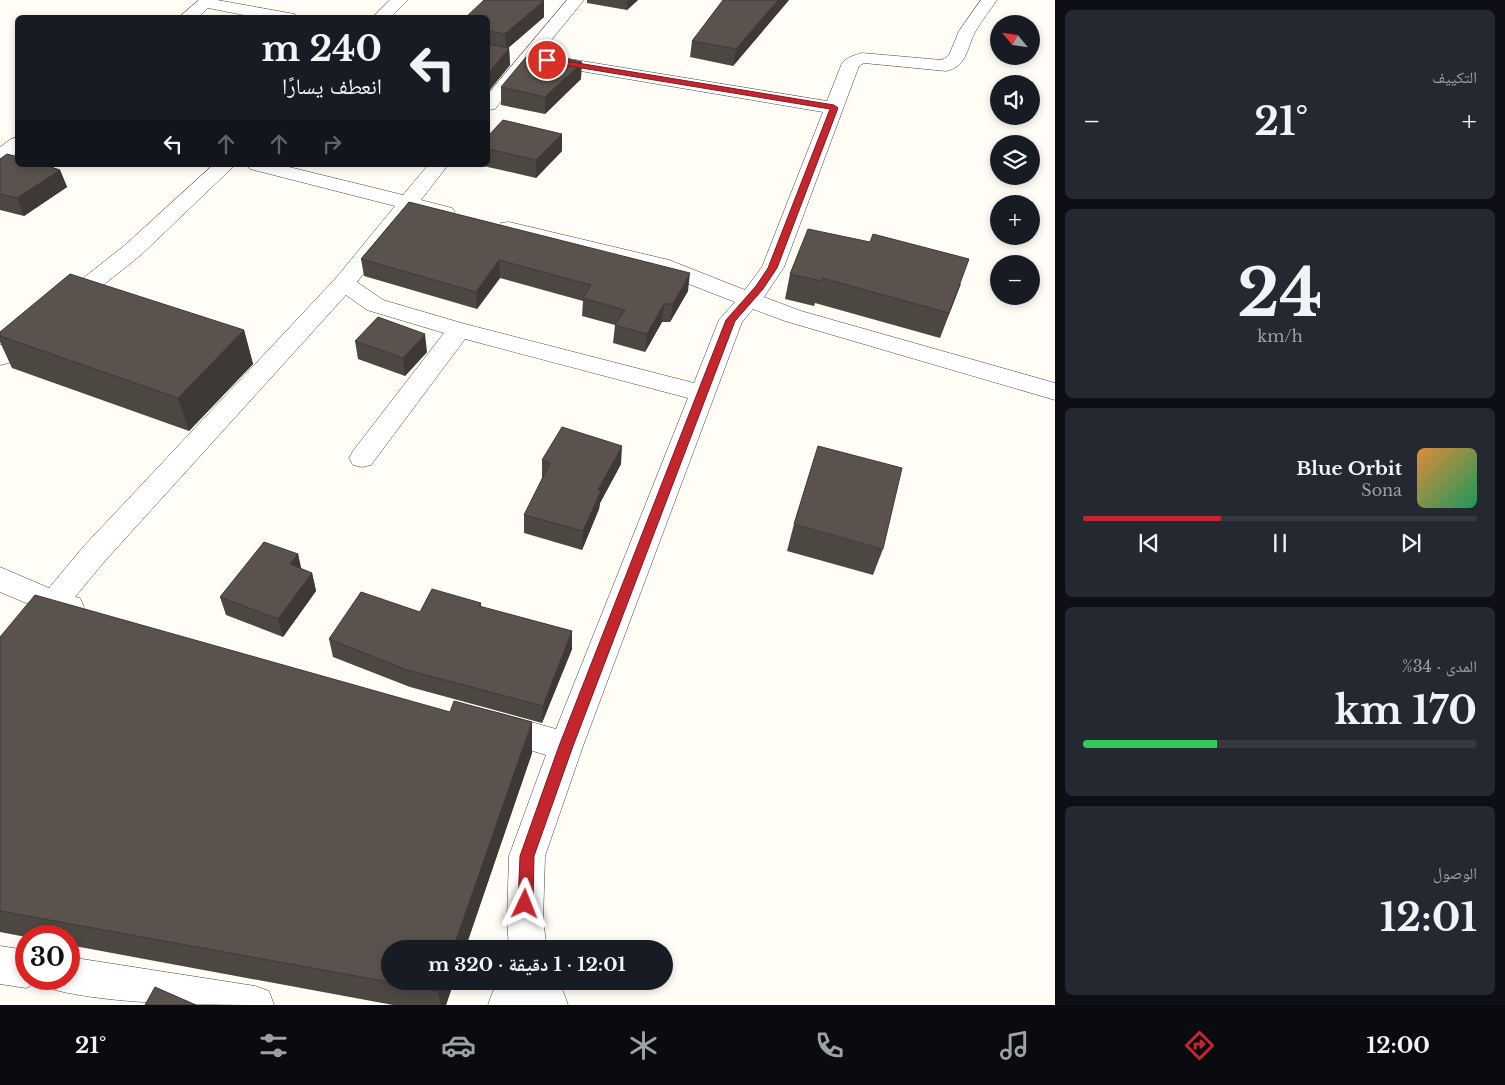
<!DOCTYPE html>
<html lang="ar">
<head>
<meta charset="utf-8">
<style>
	:root { --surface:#171b24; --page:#242831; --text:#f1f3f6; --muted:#9ea1a6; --line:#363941; --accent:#c4262e }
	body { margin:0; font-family:"Libre Baskerville","Noto Naskh Arabic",serif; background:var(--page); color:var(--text); direction:rtl; height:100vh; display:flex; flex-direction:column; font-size:19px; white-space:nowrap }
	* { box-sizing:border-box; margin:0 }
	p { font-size:16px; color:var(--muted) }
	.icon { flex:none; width:28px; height:28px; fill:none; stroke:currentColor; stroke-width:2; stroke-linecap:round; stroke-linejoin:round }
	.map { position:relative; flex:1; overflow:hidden; direction:ltr }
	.side { display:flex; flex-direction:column; gap:10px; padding:10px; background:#0d0f14; width:450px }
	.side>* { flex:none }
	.top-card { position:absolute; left:15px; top:15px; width:475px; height:152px; border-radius:8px; box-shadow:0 2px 8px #0003; direction:rtl; background:#171b24; color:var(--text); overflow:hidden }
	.needle { width:32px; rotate:299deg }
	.buttons { position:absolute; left:990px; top:15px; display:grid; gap:10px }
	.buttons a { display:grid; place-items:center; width:50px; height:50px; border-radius:50%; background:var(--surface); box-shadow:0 2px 8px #0003; font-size:25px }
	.speed { position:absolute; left:15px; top:925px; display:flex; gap:10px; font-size:25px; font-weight:700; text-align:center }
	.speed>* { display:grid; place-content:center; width:65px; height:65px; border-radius:50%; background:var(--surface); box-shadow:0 2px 8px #0003; line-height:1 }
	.speed .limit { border:8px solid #d22; background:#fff; color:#111 }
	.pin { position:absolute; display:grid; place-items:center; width:42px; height:42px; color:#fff; margin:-21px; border:2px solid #fff; border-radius:50%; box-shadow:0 1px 5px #0007 }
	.me { position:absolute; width:55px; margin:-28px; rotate:2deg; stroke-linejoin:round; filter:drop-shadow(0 0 4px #0008) }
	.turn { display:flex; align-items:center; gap:18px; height:105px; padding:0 25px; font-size:22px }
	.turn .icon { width:65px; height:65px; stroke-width:2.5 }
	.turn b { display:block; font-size:35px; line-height:42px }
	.lanes { display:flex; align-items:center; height:48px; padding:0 25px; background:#0003; justify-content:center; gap:25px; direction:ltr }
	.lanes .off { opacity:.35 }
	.big { font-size:38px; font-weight:700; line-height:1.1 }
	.side .card { flex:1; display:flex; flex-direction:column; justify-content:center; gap:8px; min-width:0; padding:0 18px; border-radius:8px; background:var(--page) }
	.side .dial { align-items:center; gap:0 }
	.dial b { font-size:65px; line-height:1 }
	.song { display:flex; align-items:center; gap:15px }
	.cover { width:60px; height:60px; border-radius:8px; background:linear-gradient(135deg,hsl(30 70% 55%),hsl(150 70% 35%)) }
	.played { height:5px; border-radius:2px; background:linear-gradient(90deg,var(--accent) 35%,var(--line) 35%) }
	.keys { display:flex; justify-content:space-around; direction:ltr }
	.heat { display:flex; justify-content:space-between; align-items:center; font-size:28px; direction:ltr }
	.charge { height:8px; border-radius:4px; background:linear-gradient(90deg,#34c759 34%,var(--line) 0) }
	.trip { position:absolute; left:381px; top:940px; width:292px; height:50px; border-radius:25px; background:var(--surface); box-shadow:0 2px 8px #0003; font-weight:700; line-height:50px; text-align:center; direction:rtl }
	.tabs { display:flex; height:80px; justify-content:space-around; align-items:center; background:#090b0e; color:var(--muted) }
	.tabs .icon { width:35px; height:35px }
	.tabs .selected { color:var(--accent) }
	.tabs b { font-size:22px; color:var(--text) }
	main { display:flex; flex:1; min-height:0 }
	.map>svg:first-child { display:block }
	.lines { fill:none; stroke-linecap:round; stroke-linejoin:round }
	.street-casing { stroke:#444; stroke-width:1 }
	.street { fill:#fff; fill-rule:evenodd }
	.wall { fill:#4d4742 }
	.shaded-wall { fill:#3f3936 }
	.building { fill:#5a524d; stroke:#3f3936 }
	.route { fill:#c4262e; stroke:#7f191e }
</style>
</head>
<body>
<main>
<section class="side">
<div class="card"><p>التكييف</p>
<div class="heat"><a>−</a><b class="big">21°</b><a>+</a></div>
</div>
<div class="card dial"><b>24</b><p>km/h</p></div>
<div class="card">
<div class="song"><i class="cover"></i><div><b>Blue Orbit</b><p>Sona</p></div></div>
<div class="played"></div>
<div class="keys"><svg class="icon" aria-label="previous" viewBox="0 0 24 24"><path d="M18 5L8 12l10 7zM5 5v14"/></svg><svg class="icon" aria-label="pause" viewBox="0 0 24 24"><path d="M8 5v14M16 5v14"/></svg><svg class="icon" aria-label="next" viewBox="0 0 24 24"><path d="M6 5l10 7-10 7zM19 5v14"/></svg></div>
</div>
<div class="card"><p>المدى · 34%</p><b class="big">170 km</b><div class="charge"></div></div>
<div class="card"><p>الوصول</p><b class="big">12:01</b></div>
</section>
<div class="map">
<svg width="1055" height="1005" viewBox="0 0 1055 1005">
	<rect width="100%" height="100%" fill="#fffdf5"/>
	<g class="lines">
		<g class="street-casing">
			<g id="street">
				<path d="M199 0H217L289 13 295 14 297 18H259L208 8 197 18H178Z"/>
				<path d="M390 0H408L390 18H372Z"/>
				<path d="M567 0H584L495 109 488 110V94Z"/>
				<path d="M981 0H997C990 10 983 19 977 29 966 46 969 66 946 71L864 63 859 66 784 267 764 297 801 311 1055 383V400L785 321 753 309 742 322 583 746 545 856 543 920 547 949H509L507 920 509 856 546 755 483 736 479 726 483 716 495 712 556 729 688 398 465 339 371 465 362 467 353 465 349 458 353 451 444 333 367 310 346 295 104 562 75 597 80 598 84 607 80 616 69 619 60 616 11 676 0 680V645L33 606 0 592V567L49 588 84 546 336 278 395 206 250 169 247 165H281L403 195 428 165H448L421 200 452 208 455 212 452 216 445 218 413 210 357 282 383 300 465 324 694 383 719 320 735 302 653 270 501 233 498 228 501 223 509 222 669 260 745 290 762 267 823 112 545 65 539 64 536 60 539 56 545 55 827 101 842 63C847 57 855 55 862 53L942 60 949 55 959 31Z"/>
				<path d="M18 137V152L7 160 0 162V147L11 139Z"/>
				<path d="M213 165H235L141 255 73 309 65 311 57 309 53 304 57 299 125 245Z"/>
				<path d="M34 322 42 325 46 330 42 335 9 363 0 365V345L26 325Z"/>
				<path d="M0 946 26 950V979H41L39 982 26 988 0 984Z"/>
				<path d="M69 957 255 986 269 991 274 1005C211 1005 114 1005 55 990L51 979H69Z"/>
				<path d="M507 981H554L563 991 568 1005H488L493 991Z"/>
			</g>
		</g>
		<use href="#street" class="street"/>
	</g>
	<g class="wall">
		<path d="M587 0H638L627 10 587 3Z"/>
		<path d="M789 0 733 66 690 57 692 41Z"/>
		<path d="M544 17 508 48H509L510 65 488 92V18Z"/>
		<path d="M581 79 545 114 501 105V87Z"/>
		<path d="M488 136 562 151 536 178 479 165H488Z"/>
		<path d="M0 159 60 170 67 187 24 216 0 210Z"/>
		<path d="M409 202 688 291 670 322H662L645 352 613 343 615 325 582 316 583 301 500 278 477 309 364 276 361 259Z"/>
		<path d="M790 274 961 284 940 338 815 303 814 306 785 299Z"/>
		<path d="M244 330 253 364 189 431 12 368 0 342V332Z"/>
		<path d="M355 341 427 352 405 376 358 359Z"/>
		<path d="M542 460 621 464 600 503 599 509 582 550 524 533V515L542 479Z"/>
		<path d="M794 524 883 549 873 575 787 551Z"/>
		<path d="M298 554 301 569 312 573 316 591 283 637 226 615 220 597Z"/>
		<path d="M481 603V607L572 631V649L542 723 410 687 333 657 329 639 420 612Z"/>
		<path d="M0 637 450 712 532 753 446 1005H393L69 945V936H26V937L0 932Z"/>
	</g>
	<g class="shaded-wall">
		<path d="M544 0V17L506 50 505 34Z"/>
		<path d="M628 0H638L627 10Z"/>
		<path d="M778 0H789L733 66 736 49Z"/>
		<path d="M509 48 510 65 488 92V74Z"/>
		<path d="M582 62 581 79 545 114V97Z"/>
		<path d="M562 134V151L536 178V160Z"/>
		<path d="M60 170 67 187 24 216 17 198Z"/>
		<path d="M499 260 500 278 477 309 476 292Z"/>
		<path d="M690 273 688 291 670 322 673 304Z"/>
		<path d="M664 304 662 322 645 352 647 334Z"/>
		<path d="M244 330 253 364 189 431 178 398Z"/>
		<path d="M425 334 427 352 405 376 403 358Z"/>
		<path d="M622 446 621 464 600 503 599 509 582 550 583 531 598 490Z"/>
		<path d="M298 554 302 572 290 564Z"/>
		<path d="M312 573 316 591 283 637 278 619Z"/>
		<path d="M572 631V649L542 723 543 706Z"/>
		<path d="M532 722V753L465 949H453Z"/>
		<path d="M442 981H454L446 1005H441L438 991Z"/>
	</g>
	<g class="building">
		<path d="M484 0H544L505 34 488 31V18H465Z"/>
		<path d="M723 0H778L736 49 692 41Z"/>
		<path d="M488 44 509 48 488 74Z"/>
		<path d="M531 51 582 62 545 97 501 87Z"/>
		<path d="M503 120 562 134 536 160 488 149V136Z"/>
		<path d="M7 154 18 157V165H45L60 170 17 198 0 194V159Z"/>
		<path d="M409 202 690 273 673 304H664L647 334 615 325 625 310 583 298 591 285 499 260 476 292 361 259Z"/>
		<path d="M808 229 870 242 873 234 969 259 949 313 822 278 821 281 790 274Z"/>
		<path d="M70 274 244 330 178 398 0 336V332Z"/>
		<path d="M378 317 425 334 403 358 355 341Z"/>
		<path d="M562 427 622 446 598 490 601 491 583 531 524 515 550 463 542 460Z"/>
		<path d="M818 446 902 468 883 549 794 524Z"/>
		<path d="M264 542 298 554 290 564 312 573 278 619 220 597Z"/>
		<path d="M432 589 481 603 479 606 572 631 543 706 407 670 329 639 361 592 420 612Z"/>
		<path d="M35 595 450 712 454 701 532 722 453 949H390V981H442L438 991 0 911V637Z"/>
		<path d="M155 987 196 1005H145Z"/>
	</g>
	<path class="route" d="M547 58 834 105 838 108 777 268 763 289 735 321 573 746 534 856 533 904 531 909 525 911 520 909 518 904 520 856 559 746 726 320 756 286 768 268 830 109 545 62 544 60Z"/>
</svg>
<div class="buttons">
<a><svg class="needle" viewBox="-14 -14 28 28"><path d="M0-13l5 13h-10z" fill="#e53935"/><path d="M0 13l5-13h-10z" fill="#9ea1a6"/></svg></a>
<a><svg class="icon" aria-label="sound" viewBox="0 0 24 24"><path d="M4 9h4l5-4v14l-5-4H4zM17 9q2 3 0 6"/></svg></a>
<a><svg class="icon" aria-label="layers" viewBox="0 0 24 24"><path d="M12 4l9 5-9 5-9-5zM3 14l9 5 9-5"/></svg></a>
<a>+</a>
<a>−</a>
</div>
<div class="speed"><div class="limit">30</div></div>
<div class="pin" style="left:547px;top:60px;background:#d93025"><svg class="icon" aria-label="arrive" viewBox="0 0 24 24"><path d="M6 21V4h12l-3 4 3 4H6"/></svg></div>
<svg class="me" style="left:525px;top:904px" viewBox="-20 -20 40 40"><path d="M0-17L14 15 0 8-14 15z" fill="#c4262e" stroke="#fff" stroke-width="4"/></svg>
<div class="trip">12:01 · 1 دقيقة · 320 m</div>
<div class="top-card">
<div class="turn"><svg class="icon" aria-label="left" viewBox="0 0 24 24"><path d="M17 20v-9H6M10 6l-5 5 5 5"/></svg><div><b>240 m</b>انعطف يسارًا</div></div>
<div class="lanes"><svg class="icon" aria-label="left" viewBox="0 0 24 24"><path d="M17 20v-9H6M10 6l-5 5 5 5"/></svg><svg class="icon off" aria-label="ahead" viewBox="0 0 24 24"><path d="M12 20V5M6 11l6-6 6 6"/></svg><svg class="icon off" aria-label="ahead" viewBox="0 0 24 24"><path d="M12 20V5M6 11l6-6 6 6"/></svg><svg class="icon off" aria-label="right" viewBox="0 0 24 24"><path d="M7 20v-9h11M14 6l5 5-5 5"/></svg></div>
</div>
</div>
</main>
<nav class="tabs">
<b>12:00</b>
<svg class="icon selected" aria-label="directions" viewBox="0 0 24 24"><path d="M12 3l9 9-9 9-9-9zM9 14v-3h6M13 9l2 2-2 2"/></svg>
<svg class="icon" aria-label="music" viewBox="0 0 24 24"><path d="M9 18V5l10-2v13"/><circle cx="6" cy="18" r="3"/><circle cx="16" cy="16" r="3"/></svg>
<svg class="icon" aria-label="phone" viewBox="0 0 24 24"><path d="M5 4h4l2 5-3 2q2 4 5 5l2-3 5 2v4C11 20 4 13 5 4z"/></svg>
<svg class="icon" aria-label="climate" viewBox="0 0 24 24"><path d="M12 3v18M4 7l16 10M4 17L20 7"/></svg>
<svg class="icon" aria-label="car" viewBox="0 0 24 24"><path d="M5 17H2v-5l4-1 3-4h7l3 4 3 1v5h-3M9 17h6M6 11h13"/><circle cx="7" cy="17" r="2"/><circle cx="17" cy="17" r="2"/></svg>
<svg class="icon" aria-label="filters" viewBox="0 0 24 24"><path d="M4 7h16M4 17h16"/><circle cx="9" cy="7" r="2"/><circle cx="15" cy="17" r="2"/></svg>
<b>21°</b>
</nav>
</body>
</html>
